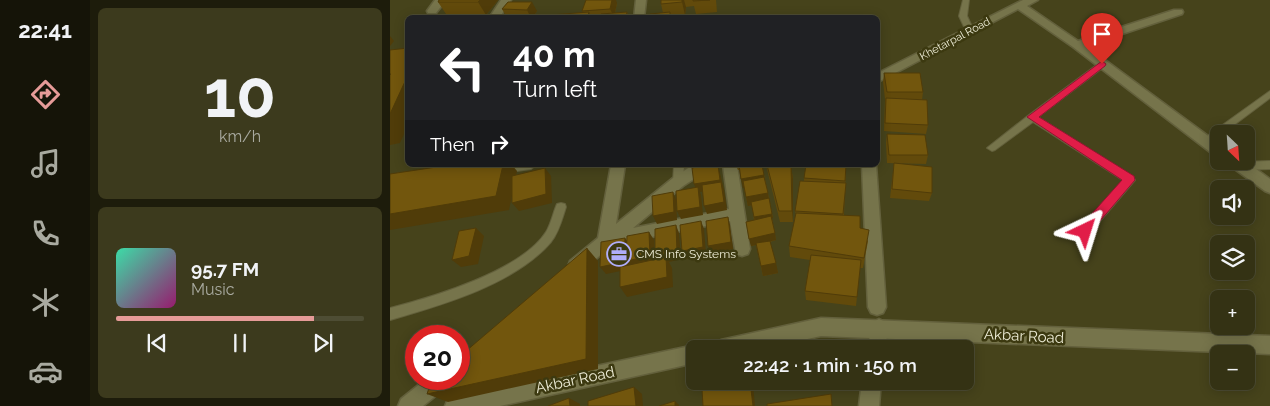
<!DOCTYPE html>
<html lang="en">
<head>
<meta charset="utf-8">
<style>
	:root { --surface:#343214; --page:#3c3a1d; --text:#f1f3f6; --muted:#a9aaa0; --line:#4e4d34; --accent:#e69b98 }
	body { margin:0; font-family:Raleway,sans-serif; background:var(--page); color:var(--text); height:100vh; display:flex; flex-direction:column; font-size:19px; white-space:nowrap }
	* { box-sizing:border-box; margin:0 }
	p { font-size:16px; color:var(--muted) }
	.icon { flex:none; width:28px; height:28px; fill:none; stroke:currentColor; stroke-width:2; stroke-linecap:round; stroke-linejoin:round }
	.map { position:relative; flex:1; overflow:hidden }
	.panel { display:flex; flex-direction:column; gap:8px; padding:8px; background:#1d1c0b; width:300px }
	.panel>* { flex:none }
	.top-card { position:absolute; left:15px; top:15px; width:475px; height:152px; border-radius:8px; box-shadow:0 2px 12px #0003,0 0 0 1px var(--line); background:#202124; color:#fff; overflow:hidden }
	.needle { width:32px; rotate:155deg }
	.buttons { position:absolute; left:820px; top:125px; display:grid; gap:10px }
	.buttons a { display:grid; place-items:center; width:45px; height:45px; border-radius:8px; background:var(--surface); box-shadow:0 2px 12px #0003,0 0 0 1px var(--line); font-size:25px }
	.speed { position:absolute; left:15px; top:325px; display:flex; gap:10px; font-size:25px; font-weight:700; text-align:center }
	.speed>* { display:grid; place-content:center; width:65px; height:65px; border-radius:50%; background:var(--surface); box-shadow:0 2px 12px #0003,0 0 0 1px var(--line); line-height:1 }
	.speed .limit { border:8px solid #d22; background:#fff; color:#111 }
	.pin { position:absolute; display:grid; place-items:center; width:42px; height:42px; color:#fff; margin:-51px -21px; border-radius:50% 50% 50% 0; rotate:-45deg; box-shadow:0 0 5px #0007 }
	.pin .icon { rotate:45deg }
	.me { position:absolute; width:55px; margin:-28px; rotate:41deg; stroke-linejoin:round; filter:drop-shadow(0 0 4px #0008) }
	.turn { display:flex; align-items:center; gap:18px; height:105px; padding:0 25px; font-size:22px }
	.turn .icon { width:65px; height:65px; stroke-width:2.5 }
	.turn b { display:block; font-size:35px; line-height:42px }
	.then { display:flex; align-items:center; height:48px; padding:0 25px; background:#0003; gap:10px; font-size:19px }
	.panel .card { flex:1; display:flex; flex-direction:column; justify-content:center; gap:8px; min-width:0; padding:0 18px; border-radius:8px; background:var(--page) }
	.panel .dial { align-items:center; gap:0 }
	.dial b { font-size:65px; line-height:1 }
	.song { display:flex; align-items:center; gap:15px }
	.cover { width:60px; height:60px; border-radius:8px; background:linear-gradient(135deg,hsl(160 70% 55%),hsl(320 70% 35%)) }
	.played { height:5px; border-radius:2px; background:linear-gradient(90deg,var(--accent) 80%,var(--line) 80%) }
	.keys { display:flex; justify-content:space-around; direction:ltr }
	.trip { position:absolute; left:296px; top:340px; width:288px; height:50px; border-radius:8px; background:var(--surface); box-shadow:0 2px 12px #0003,0 0 0 1px var(--line); font-weight:600; line-height:50px; text-align:center }
	main { display:flex; flex:1; min-height:0 }
	.dock { display:flex; flex-direction:column; width:90px; justify-content:space-around; align-items:center; background:#151408; color:var(--muted) }
	.dock .icon { width:35px; height:35px }
	.dock .on { color:var(--accent) }
	.dock b { font-size:22px; color:var(--text) }
	.map>svg:first-child { display:block }
	.lines { fill:none; stroke-linecap:round; stroke-linejoin:round }
	.lane-casing { stroke:#63603c; stroke-width:2 }
	.street-casing { stroke:#63603c; stroke-width:3 }
	.secondary-casing { stroke:#63603c; stroke-width:3 }
	.lane { fill:#76744b; fill-rule:evenodd }
	.street { fill:#76744b; fill-rule:evenodd }
	.secondary { fill:#76744b; fill-rule:evenodd }
	.wall { fill:#624a0b }
	.shaded-wall { fill:#503c09 }
	.building { fill:#72560d; stroke:#503c09 }
	.route { fill:#e11d48; stroke:#92132f }
	.labels { text-anchor:middle; dominant-baseline:central; stroke-width:5; stroke-linejoin:round; paint-order:stroke }
	.far-street-label { font-size:11px; fill:#edecd6; stroke:#3c3910 }
	.poi-label { font-size:12px; fill:#edecd6; stroke:#3c3910; text-anchor:start }
	.near-street-label { font-size:15px; fill:#edecd6; stroke:#3c3910 }
</style>
</head>
<body>
<main>
<nav class="dock">
<b>22:41</b>
<svg class="icon on" aria-label="directions" viewBox="0 0 24 24"><path d="M12 3l9 9-9 9-9-9zM9 14v-3h6M13 9l2 2-2 2"/></svg>
<svg class="icon" aria-label="music" viewBox="0 0 24 24"><path d="M9 18V5l10-2v13"/><circle cx="6" cy="18" r="3"/><circle cx="16" cy="16" r="3"/></svg>
<svg class="icon" aria-label="phone" viewBox="0 0 24 24"><path d="M5 4h4l2 5-3 2q2 4 5 5l2-3 5 2v4C11 20 4 13 5 4z"/></svg>
<svg class="icon" aria-label="climate" viewBox="0 0 24 24"><path d="M12 3v18M4 7l16 10M4 17L20 7"/></svg>
<svg class="icon" aria-label="car" viewBox="0 0 24 24"><path d="M5 17H2v-5l4-1 3-4h7l3 4 3 1v5h-3M9 17h6M6 11h13"/><circle cx="7" cy="17" r="2"/><circle cx="17" cy="17" r="2"/></svg>
</nav>
<section class="panel">
<div class="card dial"><b>10</b><p>km/h</p></div>
<div class="card">
<div class="song"><i class="cover"></i><div><b>95.7 FM</b><p>Music</p></div></div>
<div class="played"></div>
<div class="keys"><svg class="icon" aria-label="previous" viewBox="0 0 24 24"><path d="M18 5L8 12l10 7zM5 5v14"/></svg><svg class="icon" aria-label="pause" viewBox="0 0 24 24"><path d="M8 5v14M16 5v14"/></svg><svg class="icon" aria-label="next" viewBox="0 0 24 24"><path d="M6 5l10 7-10 7zM19 5v14"/></svg></div>
</div>
</section>
<div class="map">
<svg width="880" height="406" viewBox="0 0 880 406">
	<rect width="100%" height="100%" fill="#46431b"/>
	<g class="lines">
		<g class="lane-casing">
			<g id="lane">
				<path d="M573 0H579L577 16 584 31 583 33H577L569 16Z"/>
				<path d="M712 61 716 64 715 66 648 117 743 177 745 180 699 234 695 235 691 234 690 231 691 228 734 181 643 122 605 150 602 151 597 148 639 115Z"/>
				<path d="M880 91V98L832 134H829V136L819 143H813L811 141 813 139Z"/>
				<path d="M880 161V169L851 170 846 166 851 162Z"/>
				<path d="M112 165H146L141 169 112 173 107 169Z"/>
				<path d="M284 165H294L293 182 288 186 283 182Z"/>
				<path d="M171 203 175 204 176 207C172 219 169 232 161 242 125 284 52 305 0 320V308C43 297 131 271 156 232 161 224 163 213 167 204Z"/>
			</g>
		</g>
		<g class="street-casing">
			<g id="street">
				<path d="M45 0H56L46 13H38L37 11Z"/>
				<path d="M111 0H121L110 17H102L101 15Z"/>
				<path d="M246 0H256L254 18H244Z"/>
				<path d="M633 0H648L637 6 688 41 784 10H792L793 12 792 14 696 46 829 144V156L824 155 683 47 628 9 488 82V73Z"/>
				<path d="M837 161H855L880 179V193L875 191 839 165Z"/>
				<path d="M221 165H235L226 224 283 178 303 165H321L319 169 293 186 243 228 339 209 333 165H347L360 249 358 254 352 256 346 254 340 221 222 245 192 271 186 273 180 271 178 266 180 261 208 238Z"/>
				<path d="M472 165H486L496 307 493 313 487 315 481 313 478 307Z"/>
				<path d="M489 319 495 322 498 328 495 349H477L483 322Z"/>
				<path d="M36 379H60L58 386 33 406H8L11 399Z"/>
				<path d="M472 381H491L489 406H469Z"/>
			</g>
		</g>
		<g class="secondary-casing">
			<g id="secondary">
				<path d="M431 318 880 336V354L431 336 372 349H322L325 343 331 340Z"/>
				<path d="M305 345 312 349H305V363L110 406H55L58 399 65 396Z"/>
			</g>
		</g>
		<use href="#lane" class="lane"/>
		<use href="#street" class="street"/>
		<use href="#secondary" class="secondary"/>
	</g>
	<g class="wall">
		<path d="M49 0H108L96 15 56 14 48 2Z"/>
		<path d="M271 0H326L327 12 306 14 304 6 296 7 295 15 281 16 282 18H260L273 13 271 4Z"/>
		<path d="M118 2 147 11 143 17 193 13 192 11 227 3 225 13 237 12 239 18H117L112 9Z"/>
		<path d="M494 73 533 92 532 100 538 125 536 134 494 131 495 99 493 82Z"/>
		<path d="M497 134 538 155 536 164 497 163 496 143Z"/>
		<path d="M504 163 542 193 539 201 500 198Z"/>
		<path d="M346 165H372L383 218H382L386 240 380 242 388 273 373 276 366 245 361 246 364 220 362 205 358 206 350 170H348Z"/>
		<path d="M376 165H401L403 179V222H390Z"/>
		<path d="M456 165 454 215 470 228 478 241 473 268H470L466 306 416 300 415 291 420 260 400 257 399 246 406 214 405 211 414 181V178Z"/>
	</g>
	<g class="shaded-wall">
		<path d="M90 0H108L96 15 88 2Z"/>
		<path d="M222 0H226L227 3 224 17 220 9Z"/>
		<path d="M292 0H294L296 7 295 15 292 2Z"/>
		<path d="M142 2 147 11 142 18H141L137 10Z"/>
		<path d="M199 12 201 18H197Z"/>
		<path d="M0 36 4 41 0 46Z"/>
		<path d="M0 74 18 75V125L10 143 0 145Z"/>
		<path d="M113 165H122L127 171 119 210 0 230V214Z"/>
		<path d="M328 165 334 190 337 210 317 214 314 206 332 188 310 192 311 195 313 215 291 219 287 211 307 192 304 184Z"/>
		<path d="M401 167 403 179V222L402 211Z"/>
		<path d="M155 168 161 176 162 203 129 211 122 203Z"/>
		<path d="M374 175 375 183 353 188 351 179Z"/>
		<path d="M283 192 286 200 287 220 267 224 263 216Z"/>
		<path d="M378 193 379 201 358 206 356 197Z"/>
		<path d="M382 214 383 218 365 222 364 217Z"/>
		<path d="M338 217 340 225 343 249 321 254 318 246Z"/>
		<path d="M311 221 314 229 316 254 295 259 292 251Z"/>
		<path d="M286 225 289 233 291 259 279 262 282 268 283 287 237 297 230 287 270 264 265 256Z"/>
		<path d="M86 228 94 236 88 264 71 267 62 260Z"/>
		<path d="M259 232 264 240V264L216 274 210 267 235 238 240 245Z"/>
		<path d="M385 233 386 240 361 246 359 239Z"/>
		<path d="M197 248 208 261V369L58 402 37 394Z"/>
		<path d="M386 263 388 273 373 276 371 266Z"/>
		<path d="M360 381H361L363 385 365 406H363Z"/>
		<path d="M244 387 252 394 253 406H246Z"/>
		<path d="M179 398 190 404V406H180Z"/>
		<path d="M285 401 289 405V406H285Z"/>
	</g>
	<g class="building">
		<path d="M49 0H90L88 2H48Z"/>
		<path d="M196 0H222L220 9 192 11Z"/>
		<path d="M271 0H292V2L271 4Z"/>
		<path d="M303 0H320L303 1Z"/>
		<path d="M118 2H142L137 10 112 9Z"/>
		<path d="M199 12 197 18H135V17Z"/>
		<path d="M237 12 236 18H210L211 14Z"/>
		<path d="M280 12V18H260V14Z"/>
		<path d="M18 48V75L0 114V75L1 74H0V50Z"/>
		<path d="M494 73H530L533 92H497Z"/>
		<path d="M496 98 537 100 538 125 495 123Z"/>
		<path d="M497 134 535 135 538 155H499Z"/>
		<path d="M504 163 542 167V193L502 189Z"/>
		<path d="M60 165H113L106 196 0 214V174Z"/>
		<path d="M317 165H328L330 180 304 184 302 168Z"/>
		<path d="M349 165H372L374 175 351 179Z"/>
		<path d="M377 165H401L402 211H389Z"/>
		<path d="M416 165H456L455 181 414 178Z"/>
		<path d="M155 168 156 194 122 203V176Z"/>
		<path d="M374 177 378 193 356 197 353 181Z"/>
		<path d="M410 181 456 183 453 214 405 211Z"/>
		<path d="M331 182 334 202 314 206 312 185Z"/>
		<path d="M308 187 310 207 287 211 286 191Z"/>
		<path d="M283 192 284 212 263 216 262 196Z"/>
		<path d="M379 198 382 214 364 217 361 202Z"/>
		<path d="M406 213 470 216V228L479 230 474 258 399 246Z"/>
		<path d="M381 216 385 233 359 239 356 222Z"/>
		<path d="M338 217 341 242 318 246 316 221Z"/>
		<path d="M311 221 313 247 292 251 290 225Z"/>
		<path d="M286 225 287 252 265 256V229Z"/>
		<path d="M86 228 79 256 62 260 69 231Z"/>
		<path d="M259 232 260 256 236 261 237 236Z"/>
		<path d="M235 238 234 262 210 267 211 242Z"/>
		<path d="M380 241 386 263 371 266 366 243Z"/>
		<path d="M197 248 196 359 37 394 40 385 45 379H69V357Z"/>
		<path d="M421 255 471 260 467 297 415 291Z"/>
		<path d="M276 257 277 277 230 287V267Z"/>
		<path d="M347 381H360L363 406H313L312 389Z"/>
		<path d="M244 387 246 406H198V401Z"/>
		<path d="M441 394 442 406H377V404Z"/>
		<path d="M179 398 180 406H158Z"/>
		<path d="M285 401V406H269Z"/>
	</g>
	<path class="route" d="M712 61 716 64 715 66 649 117 744 176 745 180 699 234H690L689 231 690 227 732 180 637 117Z"/>
	<defs>
		<g id="office-ring" transform="scale(1.25)"><circle r="9.5" fill="#3c3910" stroke="#b0aefa" stroke-width="1.5"/><path d="M-6-3h4V-5.5h4V-3h4V5H-6ZM-1-4.5V-3h2v-1.5ZM-6 0V1H6V0Z" fill="#b0aefa"/></g>
	</defs>
	<g fill-rule="evenodd">
		<use href="#office-ring" x="229" y="254"/>
	</g>
	<g class="labels">
		<g class="far-street-label">
			<text transform="translate(565 39) rotate(-28)">Khetarpal Road</text>
		</g>
		<g class="poi-label">
			<text x="246" y="254">CMS Info Systems</text>
		</g>
		<g class="near-street-label">
			<text transform="translate(634 336) rotate(3)">Akbar Road</text>
			<text transform="translate(185 380) rotate(-12)">Akbar Road</text>
		</g>
	</g>
</svg>
<div class="buttons">
<a><svg class="needle" viewBox="-14 -14 28 28"><path d="M0-13l5 13h-10z" fill="#e53935"/><path d="M0 13l5-13h-10z" fill="#a9aaa0"/></svg></a>
<a><svg class="icon" aria-label="sound" viewBox="0 0 24 24"><path d="M4 9h4l5-4v14l-5-4H4zM17 9q2 3 0 6"/></svg></a>
<a><svg class="icon" aria-label="layers" viewBox="0 0 24 24"><path d="M12 4l9 5-9 5-9-5zM3 14l9 5 9-5"/></svg></a>
<a>+</a>
<a>−</a>
</div>
<div class="speed"><div class="limit">20</div></div>
<div class="pin" style="left:712px;top:64px;background:#d93025"><svg class="icon" aria-label="arrive" viewBox="0 0 24 24"><path d="M6 21V4h12l-3 4 3 4H6"/></svg></div>
<svg class="me" style="left:695px;top:231px" viewBox="-20 -20 40 40"><path d="M0-17L14 15 0 8-14 15z" fill="#e11d48" stroke="#fff" stroke-width="4"/></svg>
<div class="trip">22:42 · 1 min · 150 m</div>
<div class="top-card">
<div class="turn"><svg class="icon" aria-label="left" viewBox="0 0 24 24"><path d="M17 20v-9H6M10 6l-5 5 5 5"/></svg><div><b>40 m</b>Turn left</div></div>
<div class="then">Then<svg class="icon" aria-label="right" viewBox="0 0 24 24"><path d="M7 20v-9h11M14 6l5 5-5 5"/></svg></div>
</div>
</div>
</main>
</body>
</html>
